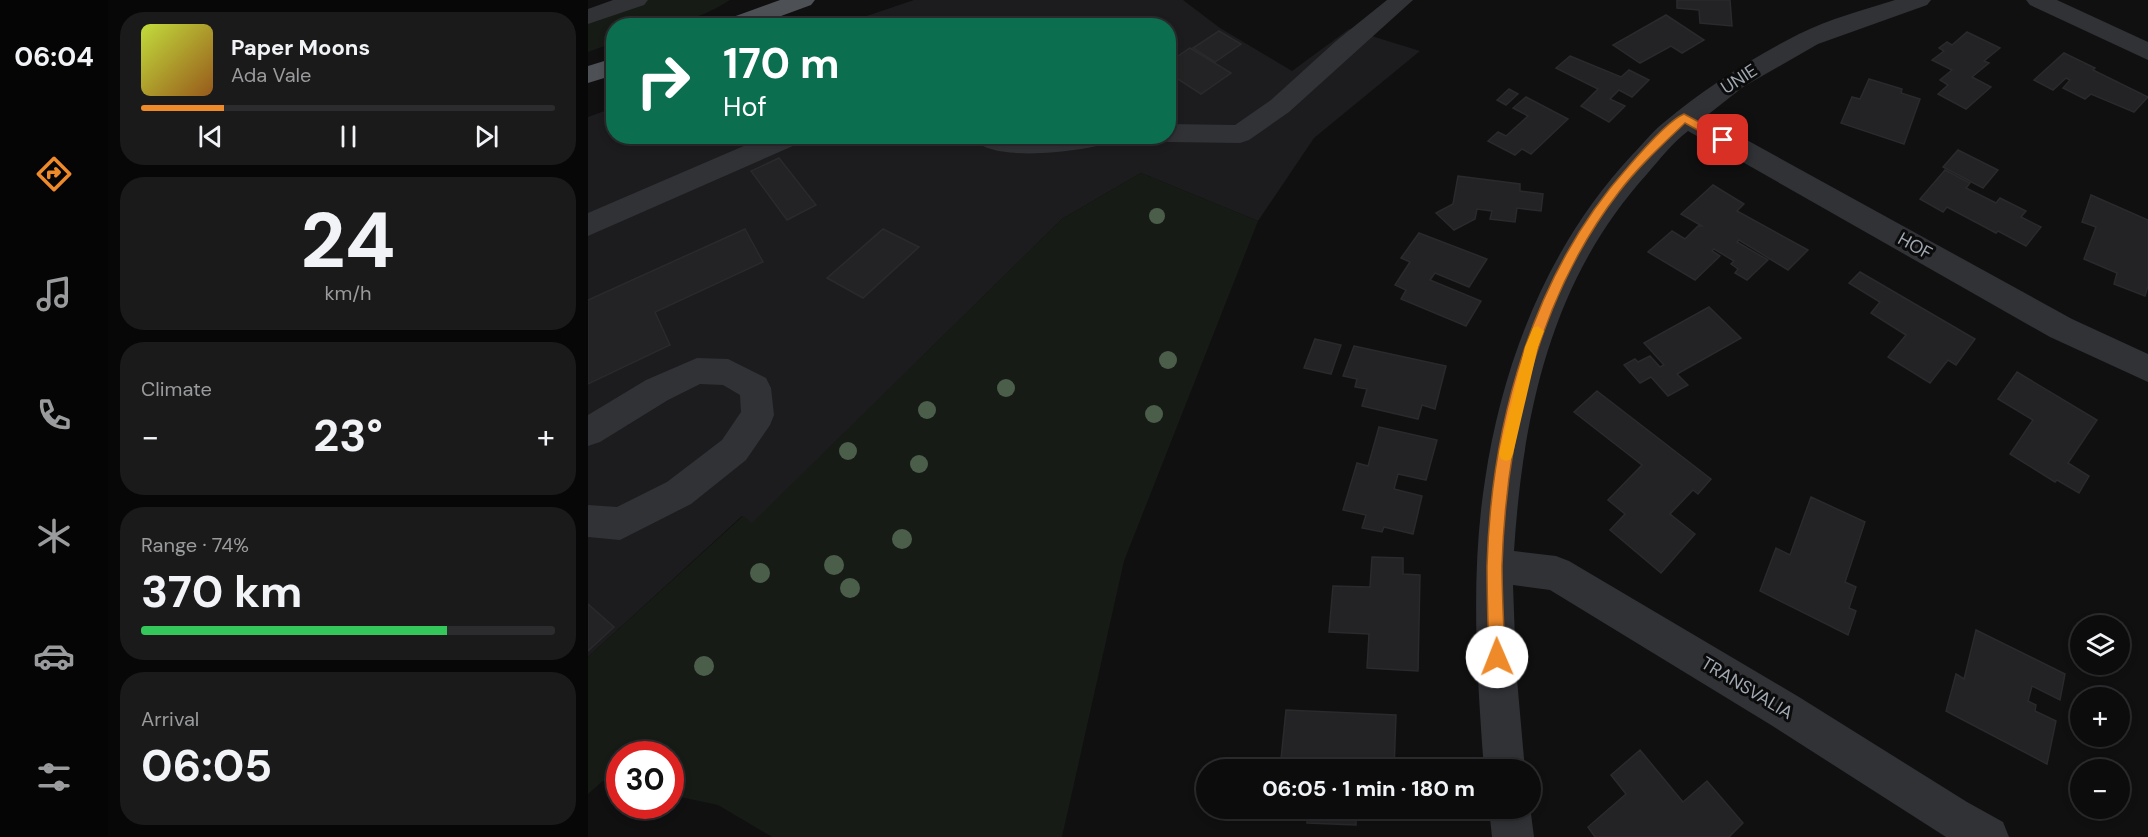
<!DOCTYPE html>
<html lang="en">
<head>
<meta charset="utf-8">
<style>
	:root { --surface:#0c0c0d; --page:#1a1a1b; --text:#f1f3f6; --muted:#9a9b9d; --line:#2c2c2e; --accent:#ee8a2a }
	body { margin:0; font-family:"DM Sans",sans-serif; background:var(--page); color:var(--text); height:100vh; display:flex; flex-direction:column; font-size:22px; white-space:nowrap }
	* { box-sizing:border-box; margin:0 }
	p { font-size:20px; color:var(--muted) }
	.icon { flex:none; width:33px; height:33px; fill:none; stroke:currentColor; stroke-width:2; stroke-linecap:round; stroke-linejoin:round }
	.map { position:relative; flex:1; overflow:hidden }
	.details { display:flex; flex-direction:column; gap:12px; padding:12px; background:#070707; width:480px }
	.details>* { flex:none }
	.hud { position:absolute; left:18px; top:18px; width:570px; height:126px; border-radius:24px; box-shadow:0 3px 9px #0003,0 0 0 2px var(--line); background:#0b6e4f; color:#fff; overflow:hidden }
	.fabs { position:absolute; left:1482px; top:615px; display:grid; gap:12px }
	.fabs a { display:grid; place-items:center; width:60px; height:60px; border-radius:50%; background:var(--surface); box-shadow:0 3px 9px #0003,0 0 0 2px var(--line); font-size:30px }
	.speed { position:absolute; left:18px; top:741px; display:flex; gap:12px; font-size:30px; font-weight:700; text-align:center }
	.speed>* { display:grid; place-content:center; width:78px; height:78px; border-radius:50%; background:var(--surface); box-shadow:0 3px 9px #0003,0 0 0 2px var(--line); line-height:1 }
	.speed .limit { border:9px solid #d22; background:#fff; color:#111 }
	.pin { position:absolute; display:grid; place-items:center; width:51px; height:51px; color:#fff; margin:-26px; border-radius:12px; box-shadow:0 3px 9px #0006 }
	.me { position:absolute; width:66px; margin:-33px; rotate:359deg; stroke-linejoin:round; filter:drop-shadow(0 0 4px #0008) }
	.turn { display:flex; align-items:center; gap:21px; height:126px; padding:0 18px; font-size:27px }
	.turn .icon { width:78px; height:78px; stroke-width:2.5 }
	.turn b { display:block; font-size:42px; line-height:51px }
	.big { font-size:45px; font-weight:700; line-height:1.1 }
	.details .tile { flex:1; display:flex; flex-direction:column; justify-content:center; gap:9px; min-width:0; padding:0 21px; border-radius:24px; background:var(--page) }
	.details .dial { align-items:center; gap:0 }
	.dial b { font-size:78px; line-height:1 }
	.song { display:flex; align-items:center; gap:18px }
	.cover { width:72px; height:72px; border-radius:9px; background:linear-gradient(135deg,hsl(70 70% 55%),hsl(30 70% 35%)) }
	.played { height:6px; border-radius:3px; background:linear-gradient(90deg,var(--accent) 20%,var(--line) 20%) }
	.keys { display:flex; justify-content:space-around; direction:ltr }
	.heat { display:flex; justify-content:space-between; align-items:center; font-size:33px; direction:ltr }
	.charge { height:9px; border-radius:4px; background:linear-gradient(90deg,#34c759 74%,var(--line) 0) }
	.trip { position:absolute; left:608px; top:759px; width:345px; height:60px; border-radius:30px; background:var(--surface); box-shadow:0 3px 9px #0003,0 0 0 2px var(--line); font-weight:700; line-height:60px; text-align:center }
	main { display:flex; flex:1; min-height:0 }
	.dock { display:flex; flex-direction:column; width:108px; justify-content:space-around; align-items:center; background:#050505; color:var(--muted) }
	.dock .icon { width:42px; height:42px }
	.dock .on { color:var(--accent) }
	.dock b { font-size:27px; color:var(--text) }
	.map>svg:first-child { display:block }
	.built { fill:#1c1c1e }
	.green { fill:#161b16 }
	.building { fill:#232325; stroke:#2a2a2d; stroke-width:1.5 }
	.lines { fill:none; stroke-linecap:round; stroke-linejoin:round }
	.minor { fill:#313236; fill-rule:evenodd }
	.major { fill:#4d5055; fill-rule:evenodd }
	.tree { fill:#4b5e4a }
	.route { fill:#ee8a2a; stroke:#9b5a1b; stroke-width:1.5 }
	.slow { fill:#f59e0b }
	.labels { text-anchor:middle; dominant-baseline:central; stroke-width:6; stroke-linejoin:round; paint-order:stroke }
	.street-label { font-size:18px; fill:#a1a9b2; stroke:#0b0b0c }
</style>
</head>
<body>
<main>
<nav class="dock">
<b>06:04</b>
<svg class="icon on" aria-label="directions" viewBox="0 0 24 24"><path d="M12 3l9 9-9 9-9-9zM9 14v-3h6M13 9l2 2-2 2"/></svg>
<svg class="icon" aria-label="music" viewBox="0 0 24 24"><path d="M9 18V5l10-2v13"/><circle cx="6" cy="18" r="3"/><circle cx="16" cy="16" r="3"/></svg>
<svg class="icon" aria-label="phone" viewBox="0 0 24 24"><path d="M5 4h4l2 5-3 2q2 4 5 5l2-3 5 2v4C11 20 4 13 5 4z"/></svg>
<svg class="icon" aria-label="climate" viewBox="0 0 24 24"><path d="M12 3v18M4 7l16 10M4 17L20 7"/></svg>
<svg class="icon" aria-label="car" viewBox="0 0 24 24"><path d="M5 17H2v-5l4-1 3-4h7l3 4 3 1v5h-3M9 17h6M6 11h13"/><circle cx="7" cy="17" r="2"/><circle cx="17" cy="17" r="2"/></svg>
<svg class="icon" aria-label="filters" viewBox="0 0 24 24"><path d="M4 7h16M4 17h16"/><circle cx="9" cy="7" r="2"/><circle cx="15" cy="17" r="2"/></svg>
</nav>
<section class="details">
<div class="tile">
<div class="song"><i class="cover"></i><div><b>Paper Moons</b><p>Ada Vale</p></div></div>
<div class="played"></div>
<div class="keys"><svg class="icon" aria-label="previous" viewBox="0 0 24 24"><path d="M18 5L8 12l10 7zM5 5v14"/></svg><svg class="icon" aria-label="pause" viewBox="0 0 24 24"><path d="M8 5v14M16 5v14"/></svg><svg class="icon" aria-label="next" viewBox="0 0 24 24"><path d="M6 5l10 7-10 7zM19 5v14"/></svg></div>
</div>
<div class="tile dial"><b>24</b><p>km/h</p></div>
<div class="tile"><p>Climate</p>
<div class="heat"><a>−</a><b class="big">23°</b><a>+</a></div>
</div>
<div class="tile"><p>Range · 74%</p><b class="big">370 km</b><div class="charge"></div></div>
<div class="tile"><p>Arrival</p><b class="big">06:05</b></div>
</section>
<div class="map">
<svg width="1560" height="837" viewBox="0 0 1560 837">
	<rect width="100%" height="100%" fill="#101011"/>
	<path class="built" d="M326 0H595L632 28 704 71 761 29 832 51 726 138 670 221 553 173 474 219 164 524 154 516 0 657V117L25 108 26 136H580V26L252 25Z"/>
	<g class="green">
		<path d="M52 0H142C102 26 71 25 26 26L25 43 0 52V19Z"/>
		<path d="M553 173 670 221 536 561 474 837H184L130 805 83 795 82 754H32L31 783 16 780 0 794V657L155 516 164 523 474 219Z"/>
	</g>
	<g class="building">
		<path d="M1089 0H1142L1144 26 1112 23 1111 10 1089 8Z"/>
		<path d="M1078 15 1116 40 1094 53 1083 46 1052 63 1025 45Z"/>
		<path d="M631 31 653 44 627 62 605 48Z"/>
		<path d="M1379 32 1412 48 1396 61 1401 63 1384 77 1403 87 1378 109 1350 94 1360 85 1352 80 1364 70 1344 60 1356 51 1351 48 1359 42 1364 45Z"/>
		<path d="M602 48 643 73 613 94 582 74 585 72 580 69V63Z"/>
		<path d="M1476 53 1507 68 1505 70 1560 97 1546 112 1503 94 1497 99 1475 88 1482 80 1478 78 1465 90 1446 80Z"/>
		<path d="M982 56 1033 77 1041 70 1061 80 1044 97 1031 90 1022 99 1037 106 1021 122 993 106 1010 89 968 68Z"/>
		<path d="M1281 79 1314 89 1313 93 1332 99 1316 144 1253 123 1264 97 1272 99Z"/>
		<path d="M921 89 930 94 918 105 909 100Z"/>
		<path d="M938 97 980 119 943 154 934 149 927 155 900 141 910 132 918 136 940 116 925 108Z"/>
		<path d="M1370 150 1410 170 1395 188 1355 167Z"/>
		<path d="M191 158 228 205 199 220 163 171Z"/>
		<path d="M1357 170 1382 183 1378 188 1408 203 1412 198 1438 211 1433 217 1453 227 1438 246 1410 231 1408 233 1359 207 1355 212 1332 199Z"/>
		<path d="M870 176 932 184V191L955 194 953 211 929 208 927 222 902 219 904 211 889 209 887 219 866 230 848 213 865 204Z"/>
		<path d="M1125 185 1156 204 1149 211 1220 250 1200 270 1151 240 1149 242 1180 260 1159 280 1147 273 1150 269 1143 264 1146 261 1126 249 1124 251 1132 256 1107 280 1060 252 1084 231 1097 239 1110 226H1114L1093 214Z"/>
		<path d="M1503 195 1560 220V286L1557 296 1526 284 1529 273 1496 259 1508 227 1494 222Z"/>
		<path d="M157 229 175 262 67 312 82 345 0 384V300Z"/>
		<path d="M295 229 331 247 275 298 239 278Z"/>
		<path d="M831 233 899 259 881 287 847 273 842 280 893 301 878 326 813 299 818 290 807 285 822 262 813 258Z"/>
		<path d="M1272 272 1387 339 1368 365 1360 360 1342 383 1300 357 1318 335 1283 313 1292 302 1261 283Z"/>
		<path d="M1121 307 1153 338 1089 374 1100 385 1080 396 1063 377 1052 383 1036 365 1047 359 1050 362 1062 356 1072 367 1076 365 1056 343Z"/>
		<path d="M727 339 753 345 743 374 716 368Z"/>
		<path d="M766 346 858 366 847 409 834 405 830 419 774 406 779 389 767 387 769 379 755 376Z"/>
		<path d="M1429 372 1509 420 1480 463 1501 476 1491 493 1469 480 1467 482 1422 454 1445 420 1410 399Z"/>
		<path d="M1009 391 1123 479 1110 494 1105 490 1082 514 1107 534 1073 573 1022 530 1037 514 1020 500 1054 465 986 412Z"/>
		<path d="M791 427 849 440 838 480 810 474 806 489 834 496 825 534 796 527 794 532 774 528 778 515 755 510 769 463 780 466Z"/>
		<path d="M1223 497 1277 522 1257 582 1268 587 1261 608 1268 611 1260 635 1172 591 1188 548 1202 555Z"/>
		<path d="M784 557 815 558V574L832 575 830 671 779 668 781 634 741 632 745 586 782 587Z"/>
		<path d="M0 604 26 627 0 651Z"/>
		<path d="M1388 630 1477 674 1472 700 1444 686 1440 701 1448 705 1447 711 1468 721 1459 764 1358 711 1368 674 1376 679Z"/>
		<path d="M698 710 808 715 806 770H693V765L721 766V760L693 759Z"/>
		<path d="M1052 750 1095 802 1119 781 1155 823 1141 837H1007L1000 827 1038 794 1023 775Z"/>
		<path d="M720 808H768V825L719 823Z"/>
	</g>
	<g class="lines">
		<g class="minor">
			<path d="M25 0H60L56 5 0 24V9Z"/>
			<path d="M799 0H825L701 112 661 140 652 143 580 142 571 139 569 136H580V124L647 125 683 100 748 41Z"/>
			<path d="M1307 0H1343L1339 5 1230 44 1155 87 1117 117 1484 319 1560 354V382L1462 337 1100 131C1084 143 1072 159 1059 174 963 280 935 413 926 551L968 556 981 561 1211 697 1379 802 1415 822 1421 837H1358L1183 725 962 590 925 585 928 668 937 770H896C889 673 882 576 897 480 915 360 961 244 1044 155 1054 145 1063 133 1074 124 1116 89 1162 59 1211 34 1241 19 1275 10 1307 0Z"/>
			<path d="M1438 0H1469L1560 42V60L1442 5Z"/>
			<path d="M179 136H218L214 142 0 236V213Z"/>
			<path d="M383 136H529L525 142C497 151 400 165 383 136Z"/>
			<path d="M109 358 140 359 178 378 183 388 186 415 182 425 158 460 103 504 32 540 0 537V505L29 507 79 482 134 440 153 412 152 395 135 385 112 384 80 400 12 442 0 446V415L58 380Z"/>
			<path d="M942 806 946 837H904L901 808H942Z"/>
		</g>
		<g class="major">
			<path d="M192 0H227L223 5 166 26H130L134 21Z"/>
			<path d="M26 58V75L0 83V66Z"/>
		</g>
	</g>
	<g class="tree">
		<circle cx="569" cy="216" r="8"/>
		<circle cx="580" cy="360" r="9"/>
		<circle cx="418" cy="388" r="9"/>
		<circle cx="339" cy="410" r="9"/>
		<circle cx="566" cy="414" r="9"/>
		<circle cx="260" cy="451" r="9"/>
		<circle cx="331" cy="464" r="9"/>
		<circle cx="314" cy="539" r="10"/>
		<circle cx="246" cy="565" r="10"/>
		<circle cx="172" cy="573" r="10"/>
		<circle cx="262" cy="588" r="10"/>
		<circle cx="116" cy="666" r="10"/>
	</g>
	<path class="route" d="M1096 114 1139 137V142H1131L1097 123C1074 145 1050 167 1031 192 950 297 918 435 914 566 914 596 916 627 917 657L915 662 909 665 903 662 901 657C900 627 899 596 899 566 903 424 944 274 1040 167 1052 153 1081 120 1096 114Z"/>
	<path class="slow" d="M950 326 956 331 950 347 925 454 923 459 918 461 913 459 911 454 937 347 945 328Z"/>
	<g class="labels">
		<g class="street-label">
			<text transform="translate(1151 79) rotate(-33)">UNIE</text>
			<text transform="translate(1327 246) rotate(29)">HOF</text>
			<text transform="translate(1159 688) rotate(31)">TRANSVALIA</text>
		</g>
	</g>
</svg>
<div class="fabs">
<a><svg class="icon" aria-label="layers" viewBox="0 0 24 24"><path d="M12 4l9 5-9 5-9-5zM3 14l9 5 9-5"/></svg></a>
<a>+</a>
<a>−</a>
</div>
<div class="speed"><div class="limit">30</div></div>
<div class="pin" style="left:1135px;top:140px;background:#d93025"><svg class="icon" aria-label="arrive" viewBox="0 0 24 24"><path d="M6 21V4h12l-3 4 3 4H6"/></svg></div>
<svg class="me" style="left:909px;top:657px" viewBox="-20 -20 40 40"><circle r="19" fill="#fff"/><path d="M0-13L10 11 0 6-10 11z" fill="#ee8a2a"/></svg>
<div class="trip">06:05 · 1 min · 180 m</div>
<div class="hud">
<div class="turn"><svg class="icon" aria-label="right" viewBox="0 0 24 24"><path d="M7 20v-9h11M14 6l5 5-5 5"/></svg><div><b>170 m</b>Hof</div></div>
</div>
</div>
</main>
</body>
</html>
